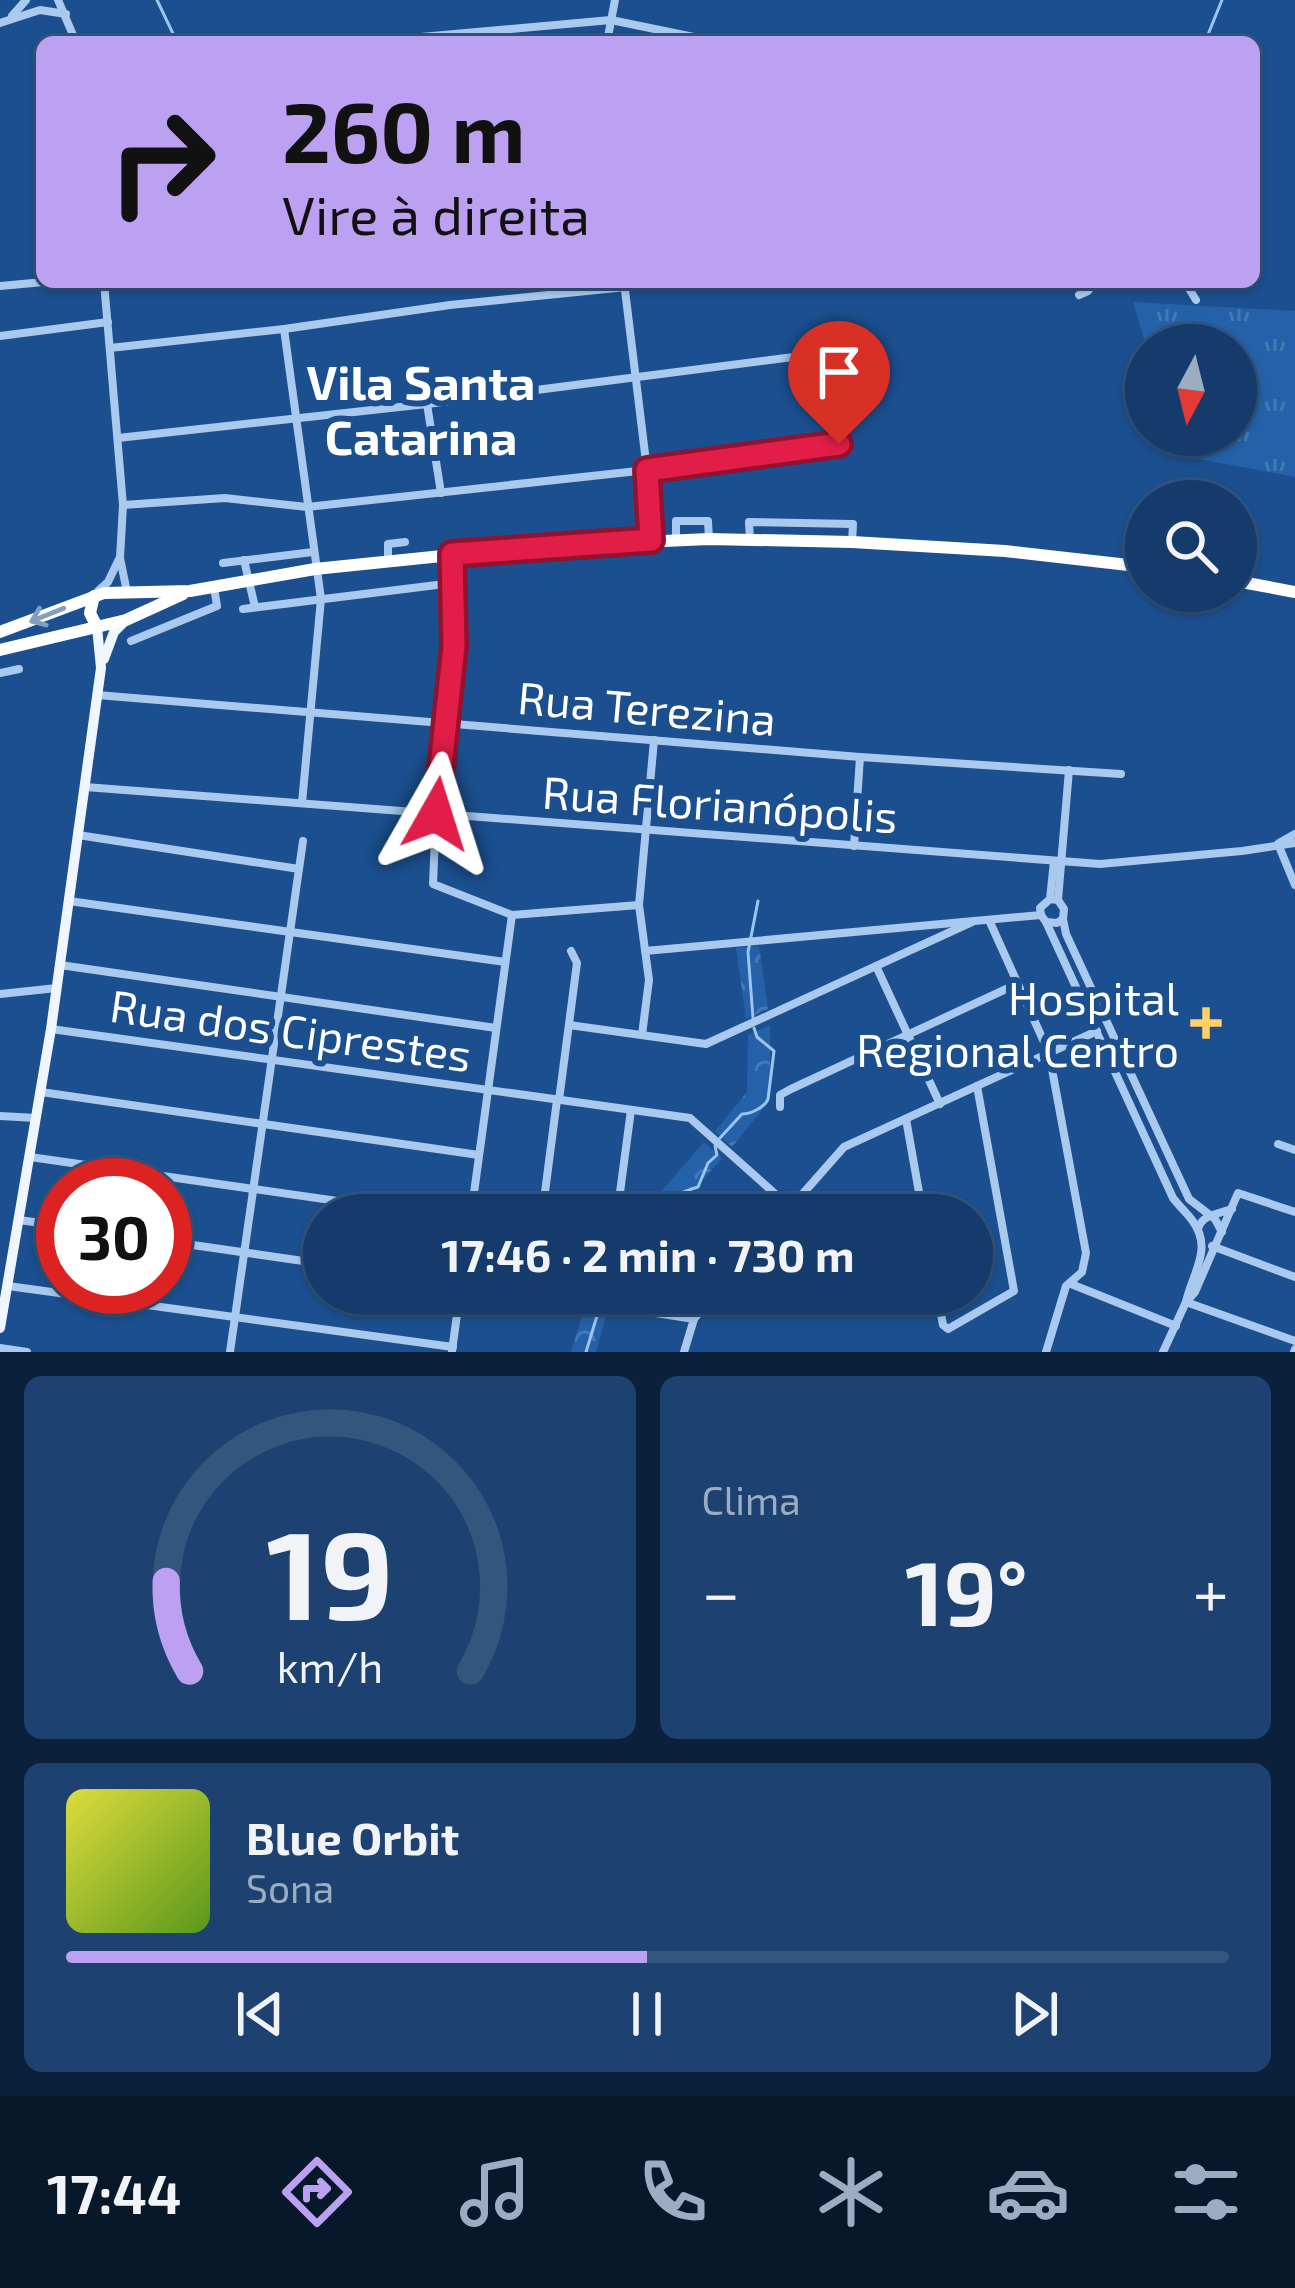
<!DOCTYPE html>
<html lang="pt">
<head>
<meta charset="utf-8">
<style>
	:root { --surface:#143b6b; --page:#1d4271; --text:#f1f3f6; --muted:#9dadc1; --line:#33557e; --accent:#bca0f2 }
	body { margin:0; font-family:"Exo 2",sans-serif; background:var(--page); color:var(--text); height:100vh; display:flex; flex-direction:column; font-size:45px; white-space:nowrap }
	* { box-sizing:border-box; margin:0 }
	p { font-size:39px; color:var(--muted) }
	.icon { flex:none; width:66px; height:66px; fill:none; stroke:currentColor; stroke-width:2; stroke-linecap:round; stroke-linejoin:round }
	.map { position:relative; height:1352px; overflow:hidden }
	.details { display:flex; flex-direction:column; gap:24px; padding:24px; background:#0b203b; flex:1 }
	.details>* { flex:none }
	.banner { position:absolute; left:36px; top:36px; width:1224px; height:252px; border-radius:18px; box-shadow:0 3px 9px #0004,0 0 0 3px var(--line); background:#bca0f2; color:#111; overflow:hidden }
	.needle { width:78px; rotate:187deg }
	.fabs { position:absolute; left:1125px; top:324px; display:grid; gap:24px }
	.fabs a { display:grid; place-items:center; width:132px; height:132px; border-radius:50%; background:var(--surface); box-shadow:0 3px 9px #0004,0 0 0 3px var(--line); font-size:60px }
	.speed { position:absolute; left:36px; top:1158px; display:flex; gap:24px; font-size:60px; font-weight:700; text-align:center }
	.speed>* { display:grid; place-content:center; width:156px; height:156px; border-radius:50%; background:var(--surface); box-shadow:0 3px 9px #0004,0 0 0 3px var(--line); line-height:1 }
	.speed .limit { border:18px solid #d22; background:#fff; color:#111 }
	.pin { position:absolute; display:grid; place-items:center; width:102px; height:102px; color:#fff; margin:-123px -51px; border-radius:50% 50% 50% 0; rotate:-45deg; box-shadow:0 0 12px #0007 }
	.pin .icon { rotate:45deg }
	.me { position:absolute; width:132px; margin:-66px; rotate:6deg; stroke-linejoin:round; filter:drop-shadow(0 0 9px #0008) }
	.turn { display:flex; align-items:center; gap:42px; height:252px; padding:0 48px; font-size:54px }
	.turn .icon { width:156px; height:156px; stroke-width:2.5 }
	.turn b { display:block; font-size:84px; line-height:102px }
	.big { font-size:90px; font-weight:700; line-height:1.1 }
	.details .widget { flex:1; display:flex; flex-direction:column; justify-content:center; gap:18px; min-width:0; padding:0 42px; border-radius:18px; background:var(--page) }
	.details .dial { align-items:center; gap:0 }
	.dial svg { height:312px; overflow:visible; fill:none; stroke:var(--line); stroke-width:7; stroke-linecap:round; text-anchor:middle }
	.dial text { fill:var(--text); stroke:none }
	.song { display:flex; align-items:center; gap:36px }
	.cover { width:144px; height:144px; border-radius:18px; background:linear-gradient(135deg,hsl(60 70% 55%),hsl(90 70% 35%)) }
	.played { height:12px; border-radius:6px; background:linear-gradient(90deg,var(--accent) 50%,var(--line) 50%) }
	.keys { display:flex; justify-content:space-around; direction:ltr }
	.heat { display:flex; justify-content:space-between; align-items:center; font-size:66px; direction:ltr }
	.details .tiles { flex:1; display:grid; gap:24px; grid-template-columns:1fr 1fr }
	.widget:last-child { grid-column:span 2 }
	.trip { position:absolute; left:303px; top:1194px; width:690px; height:120px; border-radius:60px; background:var(--surface); box-shadow:0 3px 9px #0004,0 0 0 3px var(--line); font-weight:700; line-height:120px; text-align:center }
	.dock { display:flex; height:192px; justify-content:space-around; align-items:center; background:#08182b; color:var(--muted) }
	.dock .icon { width:84px; height:84px }
	.dock .on { color:var(--accent) }
	.dock b { font-size:54px; color:var(--text) }
	.map>svg:first-child { display:block }
	.grass { fill:url(#grass-tufts) }
	.park { fill:url(#park-crowns) }
	.lines { fill:none; stroke-linecap:round; stroke-linejoin:round }
	.stream { stroke:#9cc4f0; stroke-width:3 }
	.minor { stroke:#a9c9ee; stroke-width:8 }
	.major { stroke:#f0f6ff; stroke-width:10 }
	.highway { stroke:#fff; stroke-width:12 }
	.oneway { stroke:#829ec1 }
	.route-casing { stroke:#92132f; stroke-width:30 }
	.route { stroke:#e11d48; stroke-width:21 }
	.poi-dot { fill:#ffd166; stroke:#1b4f8f; stroke-width:4.5 }
	.labels { text-anchor:middle; dominant-baseline:central; stroke-width:12; stroke-linejoin:round; paint-order:stroke }
	.street-label { font-size:45px; fill:#fff; stroke:#1b4f8f }
	.poi-label { font-size:45px; fill:#fff; stroke:#1b4f8f; text-anchor:end }
	.neighbourhood-label { font-size:48px; font-weight:bold; fill:#fff; stroke:#1b4f8f }
</style>
</head>
<body>
<div class="map">
<svg width="1295" height="1352" viewBox="0 0 1295 1352">
	<defs>
		<pattern id="grass-tufts" width="24" height="20" patternUnits="userSpaceOnUse" patternTransform="scale(3)"><rect width="24" height="20" fill="#2461a8"/><path d="M3 7l-1-3M5 7V3M7 7l1-3M15 17l-1-3M17 17v-4M19 17l1-3" fill="none" stroke="#4579b5"/></pattern>
		<pattern id="park-crowns" width="20" height="18" patternUnits="userSpaceOnUse" patternTransform="scale(3)"><rect width="20" height="18" fill="#2461a8"/><path d="M2 6a3 3 0 1 1 6 0M12 15a3 3 0 1 1 6 0" fill="none" stroke="#4579b5"/></pattern>
	</defs>
	<rect width="100%" height="100%" fill="#1b4f8f"/>
	<path class="grass" d="M1133 302 1295 311V477L1179 455 1173 435H1236V345L1146 346Z"/>
	<g class="park">
		<path d="M759 946 768 1009 746 1019 736 948Z"/>
		<path d="M770 1025V1100L732 1147 715 1131 747 1092 748 1035Z"/>
		<path d="M704 1142 722 1158 672 1215H641Z"/>
		<path d="M584 1309 607 1312 596 1352H571Z"/>
	</g>
	<g class="lines">
		<g class="stream">
			<path d="M157 0 177 42"/>
			<path d="M1205 42 1222 0"/>
			<path d="M753 1018 748 952 758 901"/>
			<path d="M720 1138 742 1114C751 1114 765 1107 768 1099L774 1051 757 1037 754 1028"/>
			<path d="M609 1215 614 1200C631 1201 651 1203 668 1198 678 1195 687 1190 698 1187L708 1163 717 1155 715 1146"/>
			<path d="M586 1352 604 1293"/>
		</g>
		<g class="minor">
			<path d="M58 0 76 42"/>
			<path d="M12 16 26 0"/>
			<path d="M0 23 40 10 66 14"/>
			<path d="M365 42 611 20 718 42"/>
			<path d="M607 42 615 0"/>
			<path d="M1017 42 1020 39"/>
			<path d="M104 282 123 505 120 558 127 592"/>
			<path d="M624 282 647 470 651 540"/>
			<path d="M1185 282 1196 300"/>
			<path d="M0 286 44 282"/>
			<path d="M1079 295 1088 291 1094 282"/>
			<path d="M284 329 321 599 302 803"/>
			<path d="M0 336 108 322"/>
			<path d="M110 348 284 329 450 305 676 282"/>
			<path d="M427 404 441 493"/>
			<path d="M118 438 427 404 817 354"/>
			<path d="M123 505 225 498 307 507 647 470 839 444"/>
			<path d="M676 540V521H708L709 539"/>
			<path d="M750 540 749 522 853 524 852 542"/>
			<path d="M452 554 454 647 436 814 433 884 512 915 639 905"/>
			<path d="M244 560 255 607"/>
			<path d="M388 561V544L405 542"/>
			<path d="M223 563 313 552"/>
			<path d="M98 591 108 582 119 559"/>
			<path d="M243 609 453 583"/>
			<path d="M131 641 217 606 214 587"/>
			<path d="M0 673 19 669"/>
			<path d="M97 695 860 757 1121 774"/>
			<path d="M85 787 1100 864 1242 851 1295 843"/>
			<path d="M78 835 299 869"/>
			<path d="M1279 843 1295 834"/>
			<path d="M1278 844 1295 885"/>
			<path d="M854 846 860 757"/>
			<path d="M1050 899 1058 900 1064 909 1063 919 1057 923 1046 922 1041 915 1040 908 1050 899 1054 861"/>
			<path d="M1058 900 1069 770"/>
			<path d="M69 901 505 962"/>
			<path d="M1063 919 1066 934 1189 1199 1215 1219 1222 1232"/>
			<path d="M989 920 1049 1053 1086 1253 1082 1272 1066 1286 1046 1352"/>
			<path d="M1046 922 1173 1198C1179 1206 1186 1212 1192 1220 1214 1249 1192 1273 1186 1302"/>
			<path d="M645 951 1041 915"/>
			<path d="M60 965 496 1028"/>
			<path d="M876 966 940 1104"/>
			<path d="M0 994 57 988"/>
			<path d="M569 1025 706 1044 972 922"/>
			<path d="M51 1029 690 1118 791 1208"/>
			<path d="M642 1035 649 980 639 905 654 740"/>
			<path d="M41 1092 479 1155"/>
			<path d="M559 1100 577 963 571 951"/>
			<path d="M780 1107V1095L791 1089 1017 984"/>
			<path d="M0 1116 36 1118"/>
			<path d="M906 1119 923 1215"/>
			<path d="M1278 1144 1295 1150"/>
			<path d="M30 1157 435 1215"/>
			<path d="M471 1215 512 915"/>
			<path d="M542 1215 557 1100"/>
			<path d="M617 1215 631 1110"/>
			<path d="M784 1215 844 1147 1097 1031"/>
			<path d="M19 1220 63 1226"/>
			<path d="M1198 1229C1202 1214 1219 1214 1232 1209"/>
			<path d="M165 1241 324 1264"/>
			<path d="M1212 1246 1295 1277"/>
			<path d="M1071 1284 1176 1326"/>
			<path d="M8 1286 453 1347"/>
			<path d="M528 1293 694 1319"/>
			<path d="M937 1293 943 1325 948 1329 1014 1291 977 1086"/>
			<path d="M1186 1302 1295 1341"/>
			<path d="M0 1348 27 1352"/>
			<path d="M452 1351 460 1293"/>
			<path d="M230 1352 303 841"/>
			<path d="M684 1352 694 1319 716 1293"/>
			<path d="M1163 1352 1186 1302 1195 1292 1238 1193 1295 1212"/>
			<path d="M1294 1352 1295 1349"/>
		</g>
		<g class="major">
			<path d="M104 659 114 632 126 620"/>
			<path d="M0 1328 51 1029 101 668 97 627"/>
		</g>
		<g class="highway">
			<path d="M1236 581 1295 592"/>
			<path d="M94 596 90 613 97 627"/>
			<path d="M0 632 104 593 190 591 315 569 529 547 709 539 852 542 1005 551 1146 567"/>
			<path d="M0 650 126 620 183 594"/>
		</g>
	</g>
	<defs><path id="oneway-shaft" d="M-6 0H5M1.5-3L5.5 0L1.5 3" fill="none" stroke-width="1.6" stroke-linecap="round" stroke-linejoin="round" transform="scale(3)"/></defs>
	<use class="oneway" href="#oneway-shaft" transform="translate(47 615) rotate(158)"/>
	<g class="lines">
		<g class="route-casing">
			<path id="route" d="M436 814 454 646 452 554 651 540 647 470 839 444"/>
		</g>
		<use href="#route" class="route"/>
	</g>
	<path class="poi-dot" d="M1200 1005h12v12h12v12h-12v12h-12v-12h-12v-12h12z"/>
	<g class="labels">
		<g class="street-label">
			<text transform="translate(647 707) rotate(5)">Rua Terezina</text>
			<text transform="translate(720 803) rotate(4)">Rua Florianópolis</text>
			<text transform="translate(291 1029) rotate(8)">Rua dos Ciprestes</text>
		</g>
		<g class="poi-label">
			<text x="1179" y="997">Hospital<tspan x="1179" dy="52">Regional Centro</tspan></text>
		</g>
		<g class="neighbourhood-label">
			<text x="421" y="381">Vila Santa<tspan x="421" dy="55">Catarina</tspan></text>
		</g>
	</g>
</svg>
<div class="fabs">
<a><svg class="needle" viewBox="-14 -14 28 28"><path d="M0-13l5 13h-10z" fill="#e53935"/><path d="M0 13l5-13h-10z" fill="#9dadc1"/></svg></a>
<a><svg class="icon" aria-label="search" viewBox="0 0 24 24"><circle cx="10" cy="10" r="6"/><path d="M15 15l6 6"/></svg></a>
</div>
<div class="speed"><div class="limit">30</div></div>
<div class="pin" style="left:839px;top:444px;background:#d93025"><svg class="icon" aria-label="arrive" viewBox="0 0 24 24"><path d="M6 21V4h12l-3 4 3 4H6"/></svg></div>
<svg class="me" style="left:436px;top:814px" viewBox="-20 -20 40 40"><path d="M0-17L14 15 0 8-14 15z" fill="#e11d48" stroke="#fff" stroke-width="4"/></svg>
<div class="trip">17:46 · 2 min · 730 m</div>
<div class="banner">
<div class="turn"><svg class="icon" aria-label="right" viewBox="0 0 24 24"><path d="M7 20v-9h11M14 6l5 5-5 5"/></svg><div><b>260 m</b>Vire à direita</div></div>
</div>
</div>
<section class="details">
<div class="tiles">
<div class="widget dial"><svg viewBox="0 0 100 80">
<path d="M14 69A42 42 0 1 1 86 69"/>
<path d="M14 69A42 42 0 0 1 8 46" stroke="#bca0f2"/>
<text x="50" y="56" font-size="32" font-weight="700">19</text>
<text x="50" y="72" font-size="11">km/h</text>
</svg></div>
<div class="widget"><p>Clima</p>
<div class="heat"><a>−</a><b class="big">19°</b><a>+</a></div>
</div>
<div class="widget">
<div class="song"><i class="cover"></i><div><b>Blue Orbit</b><p>Sona</p></div></div>
<div class="played"></div>
<div class="keys"><svg class="icon" aria-label="previous" viewBox="0 0 24 24"><path d="M18 5L8 12l10 7zM5 5v14"/></svg><svg class="icon" aria-label="pause" viewBox="0 0 24 24"><path d="M8 5v14M16 5v14"/></svg><svg class="icon" aria-label="next" viewBox="0 0 24 24"><path d="M6 5l10 7-10 7zM19 5v14"/></svg></div>
</div>
</div>
</section>
<nav class="dock">
<b>17:44</b>
<svg class="icon on" aria-label="directions" viewBox="0 0 24 24"><path d="M12 3l9 9-9 9-9-9zM9 14v-3h6M13 9l2 2-2 2"/></svg>
<svg class="icon" aria-label="music" viewBox="0 0 24 24"><path d="M9 18V5l10-2v13"/><circle cx="6" cy="18" r="3"/><circle cx="16" cy="16" r="3"/></svg>
<svg class="icon" aria-label="phone" viewBox="0 0 24 24"><path d="M5 4h4l2 5-3 2q2 4 5 5l2-3 5 2v4C11 20 4 13 5 4z"/></svg>
<svg class="icon" aria-label="climate" viewBox="0 0 24 24"><path d="M12 3v18M4 7l16 10M4 17L20 7"/></svg>
<svg class="icon" aria-label="car" viewBox="0 0 24 24"><path d="M5 17H2v-5l4-1 3-4h7l3 4 3 1v5h-3M9 17h6M6 11h13"/><circle cx="7" cy="17" r="2"/><circle cx="17" cy="17" r="2"/></svg>
<svg class="icon" aria-label="filters" viewBox="0 0 24 24"><path d="M4 7h16M4 17h16"/><circle cx="9" cy="7" r="2"/><circle cx="15" cy="17" r="2"/></svg>
</nav>
</body>
</html>
